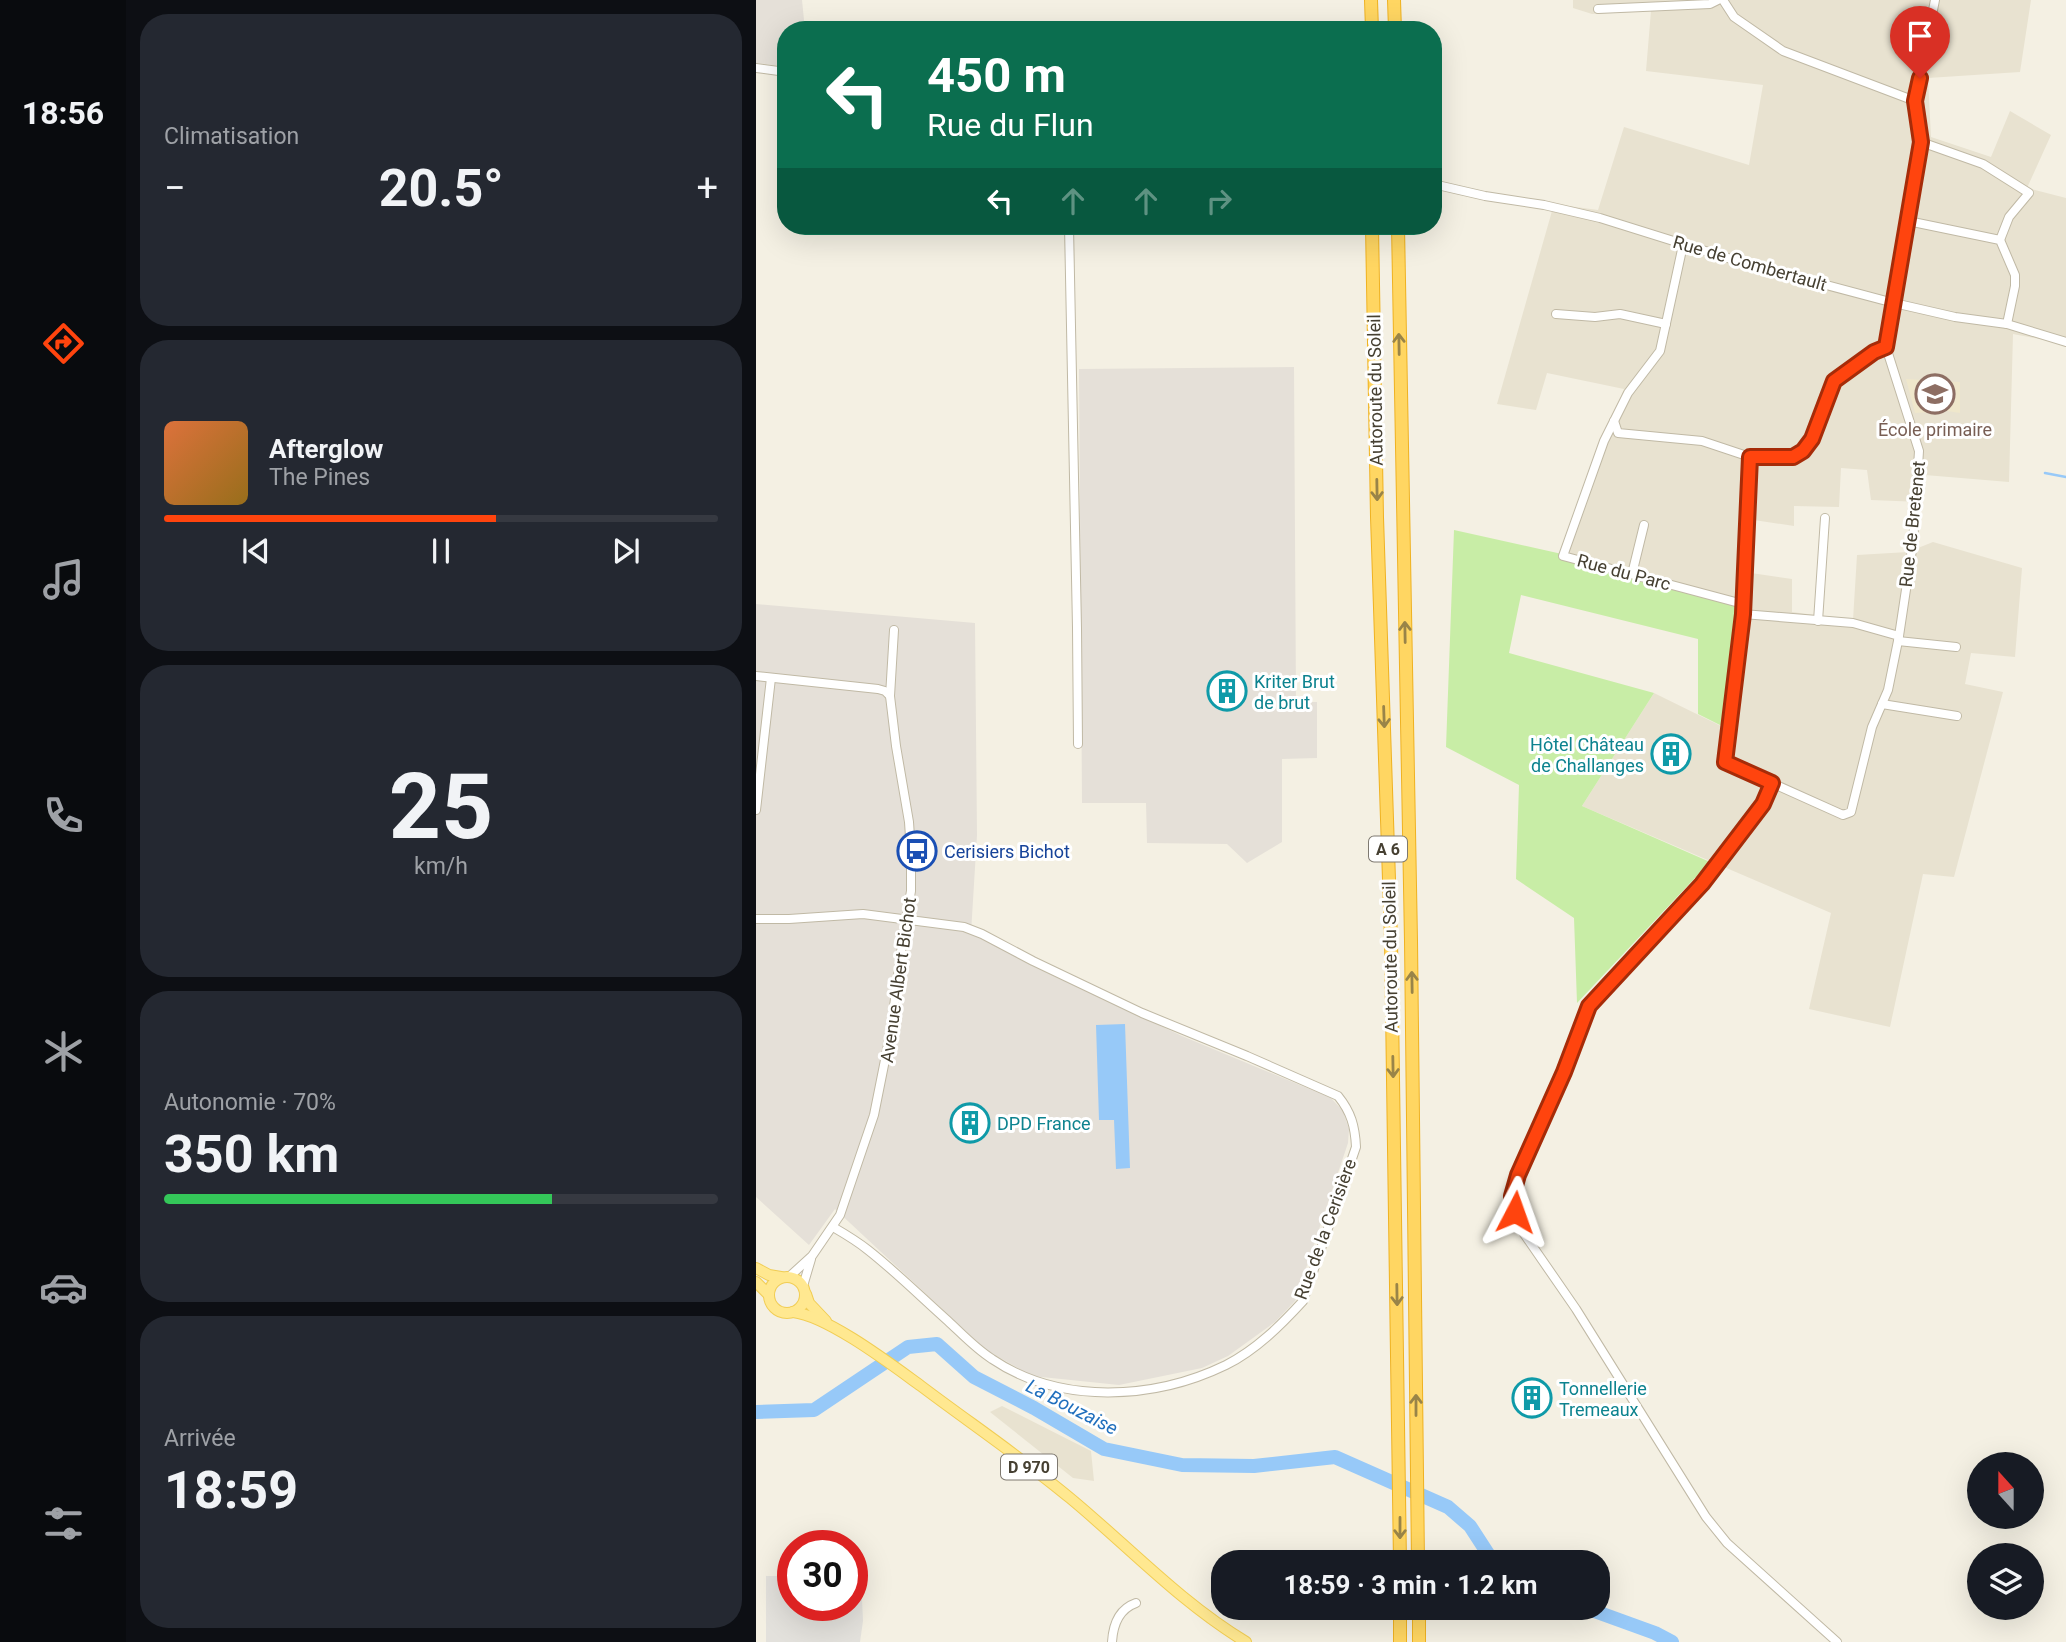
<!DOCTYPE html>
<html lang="fr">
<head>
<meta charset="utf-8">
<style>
	:root { --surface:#171b24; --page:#242831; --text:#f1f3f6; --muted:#9ea1a6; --line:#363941; --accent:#ff440e }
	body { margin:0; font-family:Roboto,sans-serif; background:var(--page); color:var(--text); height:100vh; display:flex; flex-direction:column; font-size:26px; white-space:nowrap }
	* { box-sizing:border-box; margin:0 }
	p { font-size:23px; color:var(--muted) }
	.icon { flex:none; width:38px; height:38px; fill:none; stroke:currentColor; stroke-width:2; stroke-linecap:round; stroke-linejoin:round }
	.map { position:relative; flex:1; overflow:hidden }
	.drawer { display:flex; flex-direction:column; gap:14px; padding:14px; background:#0d0f14; width:630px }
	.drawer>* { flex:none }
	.guide { position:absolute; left:21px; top:21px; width:665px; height:214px; border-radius:28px; box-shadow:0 7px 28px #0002; background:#0b6e4f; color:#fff; overflow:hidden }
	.needle { width:46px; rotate:339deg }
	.fabs { position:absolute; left:1211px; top:1452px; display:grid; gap:14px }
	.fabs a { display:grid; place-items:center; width:77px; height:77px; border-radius:50%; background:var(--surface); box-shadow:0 7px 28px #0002; font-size:35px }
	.speed { position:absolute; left:21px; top:1530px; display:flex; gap:14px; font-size:35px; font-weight:700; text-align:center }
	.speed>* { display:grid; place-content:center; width:91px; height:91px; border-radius:50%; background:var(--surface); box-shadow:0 7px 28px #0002; line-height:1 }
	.speed .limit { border:10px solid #d22; background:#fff; color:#111 }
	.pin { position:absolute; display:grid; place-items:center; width:60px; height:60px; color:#fff; margin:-72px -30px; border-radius:50% 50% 50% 0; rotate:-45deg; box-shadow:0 0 7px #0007 }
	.pin .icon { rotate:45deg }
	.me { position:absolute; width:77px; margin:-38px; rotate:4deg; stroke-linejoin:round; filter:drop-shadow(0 0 5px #0008) }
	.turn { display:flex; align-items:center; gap:24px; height:147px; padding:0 35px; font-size:32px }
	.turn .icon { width:91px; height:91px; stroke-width:2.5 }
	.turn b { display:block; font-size:49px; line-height:60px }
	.lanes { display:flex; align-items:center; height:66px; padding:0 35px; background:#0003; justify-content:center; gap:35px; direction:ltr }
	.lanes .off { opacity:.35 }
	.big { font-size:52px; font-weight:700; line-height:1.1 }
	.drawer .card { flex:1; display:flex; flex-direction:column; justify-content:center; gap:10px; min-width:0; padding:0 24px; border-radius:28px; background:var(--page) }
	.drawer .dial { align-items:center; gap:0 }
	.dial b { font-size:91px; line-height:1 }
	.song { display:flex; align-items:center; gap:21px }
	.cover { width:84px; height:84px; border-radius:10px; background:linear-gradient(135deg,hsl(20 70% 55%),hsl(40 70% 35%)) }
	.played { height:7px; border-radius:4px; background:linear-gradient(90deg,var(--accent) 60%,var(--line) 60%) }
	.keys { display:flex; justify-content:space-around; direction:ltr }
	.heat { display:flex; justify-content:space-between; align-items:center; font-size:38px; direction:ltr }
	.charge { height:10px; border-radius:5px; background:linear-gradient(90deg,#34c759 70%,var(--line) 0) }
	.trip { position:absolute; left:455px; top:1550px; width:399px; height:70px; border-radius:28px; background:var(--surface); box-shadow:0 7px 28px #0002; font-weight:700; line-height:70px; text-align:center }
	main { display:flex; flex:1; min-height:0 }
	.tab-bar { display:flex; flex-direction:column; width:126px; justify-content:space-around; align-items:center; background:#090b0e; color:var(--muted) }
	.tab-bar .icon { width:49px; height:49px }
	.tab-bar .selected { color:var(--accent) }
	.tab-bar b { font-size:32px; color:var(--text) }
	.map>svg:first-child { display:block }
	.residential { fill:#e8e2d0 }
	.industrial { fill:#e5e0d8 }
	.education { fill:#efe7cb }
	.green { fill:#c8eda6 }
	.parking { fill:#e3e1dc }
	.water { fill:#97c9f8 }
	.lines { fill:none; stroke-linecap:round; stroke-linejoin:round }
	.stream { stroke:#97c9f8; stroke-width:2.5 }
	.river { stroke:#97c9f8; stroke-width:14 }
	.minor-casing { stroke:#c0b9a5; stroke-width:10 }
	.major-casing { stroke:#f1cd54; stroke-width:12 }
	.highway-casing { stroke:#efb222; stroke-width:14 }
	.minor { stroke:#fff; stroke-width:8 }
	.major { stroke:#ffe890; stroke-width:10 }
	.highway { stroke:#ffd662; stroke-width:12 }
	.oneway { stroke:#998448 }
	.route-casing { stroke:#a62c09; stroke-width:18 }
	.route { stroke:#ff440e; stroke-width:12 }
	.labels { text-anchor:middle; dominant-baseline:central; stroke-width:6; stroke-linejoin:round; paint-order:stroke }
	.shield { fill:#fff; stroke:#7e7970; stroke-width:2 }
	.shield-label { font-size:16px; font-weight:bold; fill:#464032 }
	.street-label { font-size:18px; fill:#464032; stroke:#fff }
	.education-label { font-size:18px; fill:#785e54; stroke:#fff }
	.culture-label { font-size:18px; fill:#0d838f; stroke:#fff; text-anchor:start }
	.transit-label { font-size:18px; fill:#164399; stroke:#fff; text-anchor:start }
	.water-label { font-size:19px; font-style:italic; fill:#206fbd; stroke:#fff }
</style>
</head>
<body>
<main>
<nav class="tab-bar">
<b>18:56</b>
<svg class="icon selected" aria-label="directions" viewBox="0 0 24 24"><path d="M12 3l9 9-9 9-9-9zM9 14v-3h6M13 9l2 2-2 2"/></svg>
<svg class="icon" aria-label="music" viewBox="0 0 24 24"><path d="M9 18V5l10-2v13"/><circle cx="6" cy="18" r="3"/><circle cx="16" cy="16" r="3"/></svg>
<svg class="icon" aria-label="phone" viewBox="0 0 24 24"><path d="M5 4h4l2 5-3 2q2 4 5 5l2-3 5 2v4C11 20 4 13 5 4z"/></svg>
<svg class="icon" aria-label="climate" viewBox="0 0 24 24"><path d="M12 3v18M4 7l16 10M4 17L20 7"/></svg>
<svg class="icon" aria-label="car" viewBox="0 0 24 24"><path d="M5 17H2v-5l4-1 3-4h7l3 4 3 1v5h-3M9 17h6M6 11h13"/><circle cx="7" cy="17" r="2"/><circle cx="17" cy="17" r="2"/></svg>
<svg class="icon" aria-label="filters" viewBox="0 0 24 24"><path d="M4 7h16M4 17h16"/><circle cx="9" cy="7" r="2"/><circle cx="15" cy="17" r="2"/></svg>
</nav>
<section class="drawer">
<div class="card"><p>Climatisation</p>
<div class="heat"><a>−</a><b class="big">20.5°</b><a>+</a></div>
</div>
<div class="card">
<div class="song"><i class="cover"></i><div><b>Afterglow</b><p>The Pines</p></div></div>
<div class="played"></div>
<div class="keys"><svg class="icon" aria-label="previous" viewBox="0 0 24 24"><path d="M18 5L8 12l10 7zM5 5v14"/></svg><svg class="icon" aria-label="pause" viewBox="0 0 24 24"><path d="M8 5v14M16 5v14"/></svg><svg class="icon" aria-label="next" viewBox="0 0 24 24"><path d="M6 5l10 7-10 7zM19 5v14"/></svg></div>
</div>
<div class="card dial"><b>25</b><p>km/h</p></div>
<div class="card"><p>Autonomie · 70%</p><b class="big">350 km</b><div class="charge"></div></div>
<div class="card"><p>Arrivée</p><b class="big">18:59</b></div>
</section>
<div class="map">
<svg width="1310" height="1642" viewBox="0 0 1310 1642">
	<rect width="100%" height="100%" fill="#f4f0e3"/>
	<g class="residential">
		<path d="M817 0H1275L1264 72 1172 78 1175 137 1235 157 1254 111 1295 135 1271 188 1310 198V344L1257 334 1253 482 1169 475 1165 502 1115 500 1111 470 1085 468 1083 507 1038 506V526L998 520 995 573 1036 579V612L1097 620 1101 555 1152 552 1177 542 1266 568 1259 657 1215 653 1209 684 1247 692 1198 877 1167 874 1134 1027 1053 1009 1075 913 826 806 898 693 969 728 980 602 806 554 868 389 791 373 780 410 741 404 798 204 842 210 868 127 993 165 1007 85 890 71 895 11 836 14 817 8Z"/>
		<path d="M246 1406 335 1451 338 1481 317 1478 234 1412Z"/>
	</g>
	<g class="industrial">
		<path d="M0 0H46L49 30H30V67L2 63 0 73Z"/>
		<path d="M538 367 540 702H561V758L526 759V842L491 863 471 844 391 843 390 803H326L323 369Z"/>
		<path d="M0 604 219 623 221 835 215 933 286 970 426 1036 575 1098 587 1111 593 1129 592 1143 539 1301 519 1322 472 1356 446 1368 363 1385 276 1376 230 1350 79 1209 53 1245 0 1197Z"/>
	</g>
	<path class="education" d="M1150 379 1204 382V413L1191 411 1159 413Z"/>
	<path class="green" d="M698 530 806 554 980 601 970 728 942 714V639L765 595 753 653 898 693 826 806 954 862 821 1003 818 918 760 879 763 785 690 747Z"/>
	<path class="parking" d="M10 1576H37V1605H96V1576H105L107 1621 104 1642H10Z"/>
	<path class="water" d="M369 1024 374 1168 360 1169 358 1120H343L340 1025Z"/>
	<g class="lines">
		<path class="stream" d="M1289 473 1310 477"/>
		<g class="river">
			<path d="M0 1412 58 1410 152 1347 181 1344 218 1377 278 1408 348 1449 426 1465 498 1466 579 1457 692 1507 714 1526 738 1563"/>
			<path d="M830 1608 899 1633 916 1642"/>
		</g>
		<g class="minor-casing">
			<g id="minor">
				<path d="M967 0 978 17 1027 51 1159 101"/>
				<path d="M842 9 954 4 962 0"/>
				<path d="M0 68 30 72"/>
				<path d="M1165 142 1227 164 1273 193 1253 217 1244 240"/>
				<path d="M677 184 729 196 788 205 844 218 991 264 1138 303 1199 317 1251 324 1310 342"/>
				<path d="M1152 221 1244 240 1259 275V286L1251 324"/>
				<path d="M313 226 321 628 322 744"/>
				<path d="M927 245 904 351 872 393 848 441 807 556 987 604"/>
				<path d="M800 314 839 317 864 314 910 324"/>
				<path d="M1130 347 1118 352 1078 381 1056 439 1047 451 1037 457H994L987 614 969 762 1087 815 1095 812 1116 727 1132 690 1143 636 1157 543 1163 451 1130 347 1165 142 1159 101 1179 0"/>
				<path d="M858 421 862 433 946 441 994 457"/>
				<path d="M876 574 888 525"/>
				<path d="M987 614 1097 623 1143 636"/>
				<path d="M1062 621 1069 518"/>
				<path d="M1142 641 1200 647"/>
				<path d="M0 676 122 689 129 691 134 696 140 746 153 822 155 852V891L147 937 135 1030 118 1115 84 1215 56 1256 34 1276"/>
				<path d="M134 696 138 630"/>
				<path d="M1126 704 1201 716"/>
				<path d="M1016 783 1007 804 946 884 833 1006 808 1072 762 1175 756 1196 759 1212 764 1228 820 1309 950 1517 971 1543 1081 1642"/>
				<path d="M0 810 15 678"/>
				<path d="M0 919H33L107 914 208 927 226 934 277 961 386 1013 491 1056 582 1096C595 1112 599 1126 600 1147L547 1301C525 1325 500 1350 470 1365 398 1400 304 1405 236 1359 220 1349 206 1334 192 1321 165 1297 140 1272 112 1250 101 1241 89 1234 77 1227"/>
				<path d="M47 1286 55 1259"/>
				<path d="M356 1642C357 1625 363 1609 380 1603"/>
			</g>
		</g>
		<g class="major-casing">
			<g id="major">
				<path d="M0 1268 13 1275 25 1277"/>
				<circle cx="31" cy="1295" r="18"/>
				<path d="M0 1282 13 1295"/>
				<path d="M50 1294 53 1303 70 1321"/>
				<path d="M37 1312C72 1316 136 1365 165 1386 214 1423 266 1458 314 1498 372 1546 425 1603 490 1642"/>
			</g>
		</g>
		<g class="highway-casing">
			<g id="highway">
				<path d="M615 0 616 30"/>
				<path d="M638 0 639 30"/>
				<path d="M616 226 621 517 635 940 644 1563"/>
				<path d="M642 226 655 941 662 1563"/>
				<path d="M644 1608V1642"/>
				<path d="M663 1608V1642"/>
			</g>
		</g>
		<use href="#minor" class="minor"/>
		<use href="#major" class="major"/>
		<use href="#highway" class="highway"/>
	</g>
	<defs><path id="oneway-shaft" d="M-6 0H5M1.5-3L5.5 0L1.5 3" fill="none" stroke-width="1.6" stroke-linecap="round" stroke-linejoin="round" transform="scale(1.75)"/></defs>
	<g class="oneway">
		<use href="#oneway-shaft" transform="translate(643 344) rotate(-91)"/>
		<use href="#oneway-shaft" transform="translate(621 490) rotate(89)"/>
		<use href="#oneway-shaft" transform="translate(649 632) rotate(-91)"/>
		<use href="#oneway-shaft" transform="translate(628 717) rotate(88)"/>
		<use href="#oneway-shaft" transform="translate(656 982) rotate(-91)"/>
		<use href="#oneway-shaft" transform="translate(637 1067) rotate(89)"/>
		<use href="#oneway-shaft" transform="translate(641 1295) rotate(89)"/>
		<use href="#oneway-shaft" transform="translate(660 1405) rotate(-90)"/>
		<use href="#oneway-shaft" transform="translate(644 1528) rotate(90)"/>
	</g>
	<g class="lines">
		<g class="route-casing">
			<path id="route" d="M759 1212 756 1196 762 1175 808 1072 833 1006 946 884 1007 804 1016 783 969 762 987 614 994 457H1037L1047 451 1056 439 1078 381 1118 352 1130 347 1165 142 1159 101 1164 78"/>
		</g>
		<use href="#route" class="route"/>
	</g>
	<defs>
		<g id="school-ring" transform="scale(2.0125)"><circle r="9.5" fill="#fff" stroke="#8d6e63" stroke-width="1.5"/><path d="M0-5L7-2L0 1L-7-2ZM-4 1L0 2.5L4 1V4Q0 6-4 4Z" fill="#8d6e63"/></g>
		<g id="building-ring" transform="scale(2.0125)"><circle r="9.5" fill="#fff" stroke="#0f9aa8" stroke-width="1.5"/><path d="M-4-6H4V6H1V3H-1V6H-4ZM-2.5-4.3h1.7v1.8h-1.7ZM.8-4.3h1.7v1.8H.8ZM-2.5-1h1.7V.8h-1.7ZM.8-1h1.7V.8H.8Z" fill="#0f9aa8"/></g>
		<g id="bus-ring" transform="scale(2.0125)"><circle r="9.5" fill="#fff" stroke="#1a4fb4" stroke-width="1.5"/><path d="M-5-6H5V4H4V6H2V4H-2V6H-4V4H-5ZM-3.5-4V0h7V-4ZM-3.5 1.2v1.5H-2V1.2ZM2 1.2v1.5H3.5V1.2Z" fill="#1a4fb4"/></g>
	</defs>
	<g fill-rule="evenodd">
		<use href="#school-ring" x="1179" y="394"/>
		<use href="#building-ring" x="471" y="691"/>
		<use href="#building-ring" x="915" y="754"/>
		<use href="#bus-ring" x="161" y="851"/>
		<use href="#building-ring" x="214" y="1123"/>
		<use href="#building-ring" x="776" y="1398"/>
	</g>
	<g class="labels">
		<g class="shield">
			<rect x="613" y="836.5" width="38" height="25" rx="5"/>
			<rect x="245" y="1454.5" width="56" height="25" rx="5"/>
		</g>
		<g class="shield-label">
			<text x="632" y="849">A 6</text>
			<text x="273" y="1467">D 970</text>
		</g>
		<g class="street-label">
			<text transform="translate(994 263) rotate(16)">Rue de Combertault</text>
			<text transform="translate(619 390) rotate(-91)">Autoroute du Soleil</text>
			<text transform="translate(1156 524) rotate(-84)">Rue de Bretenet</text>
			<text transform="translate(868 572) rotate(15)">Rue du Parc</text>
			<text transform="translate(634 957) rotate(-91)">Autoroute du Soleil</text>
			<text transform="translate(142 980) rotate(-82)">Avenue Albert Bichot</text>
			<text transform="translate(569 1229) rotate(-70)">Rue de la Cerisière</text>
		</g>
		<g class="education-label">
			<text x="1179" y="429">École primaire</text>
		</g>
		<g class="culture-label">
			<text x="498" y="681">Kriter Brut<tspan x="498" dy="21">de brut</tspan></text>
			<text x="888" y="744" text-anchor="end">Hôtel Château<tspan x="888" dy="21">de Challanges</tspan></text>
			<text x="241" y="1123">DPD France</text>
			<text x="803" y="1388">Tonnellerie<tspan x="803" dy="21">Tremeaux</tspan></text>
		</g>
		<g class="transit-label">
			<text x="188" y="851">Cerisiers Bichot</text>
		</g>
		<g class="water-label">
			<text transform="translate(316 1407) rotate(27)">La Bouzaise</text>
		</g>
	</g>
</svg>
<div class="fabs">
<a><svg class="needle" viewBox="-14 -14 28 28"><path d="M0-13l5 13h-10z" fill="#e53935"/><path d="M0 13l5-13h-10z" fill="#9ea1a6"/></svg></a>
<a><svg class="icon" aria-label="layers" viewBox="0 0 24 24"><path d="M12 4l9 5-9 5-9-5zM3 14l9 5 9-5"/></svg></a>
</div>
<div class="speed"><div class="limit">30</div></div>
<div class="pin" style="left:1164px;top:78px;background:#d93025"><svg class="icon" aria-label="arrive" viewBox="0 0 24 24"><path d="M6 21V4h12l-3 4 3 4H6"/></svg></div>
<svg class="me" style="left:759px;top:1212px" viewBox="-20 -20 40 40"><path d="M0-17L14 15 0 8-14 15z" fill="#ff440e" stroke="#fff" stroke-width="4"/></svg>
<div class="trip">18:59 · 3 min · 1.2 km</div>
<div class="guide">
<div class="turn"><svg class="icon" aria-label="left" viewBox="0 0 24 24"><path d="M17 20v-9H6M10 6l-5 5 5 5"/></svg><div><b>450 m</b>Rue du Flun</div></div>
<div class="lanes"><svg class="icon" aria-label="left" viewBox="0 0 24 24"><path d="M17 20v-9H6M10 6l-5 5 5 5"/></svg><svg class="icon off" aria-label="ahead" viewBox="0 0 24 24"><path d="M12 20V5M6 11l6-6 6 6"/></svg><svg class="icon off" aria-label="ahead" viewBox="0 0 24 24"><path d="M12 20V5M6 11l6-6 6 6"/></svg><svg class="icon off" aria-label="right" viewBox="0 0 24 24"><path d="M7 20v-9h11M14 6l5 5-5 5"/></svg></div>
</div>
</div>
</main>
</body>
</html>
